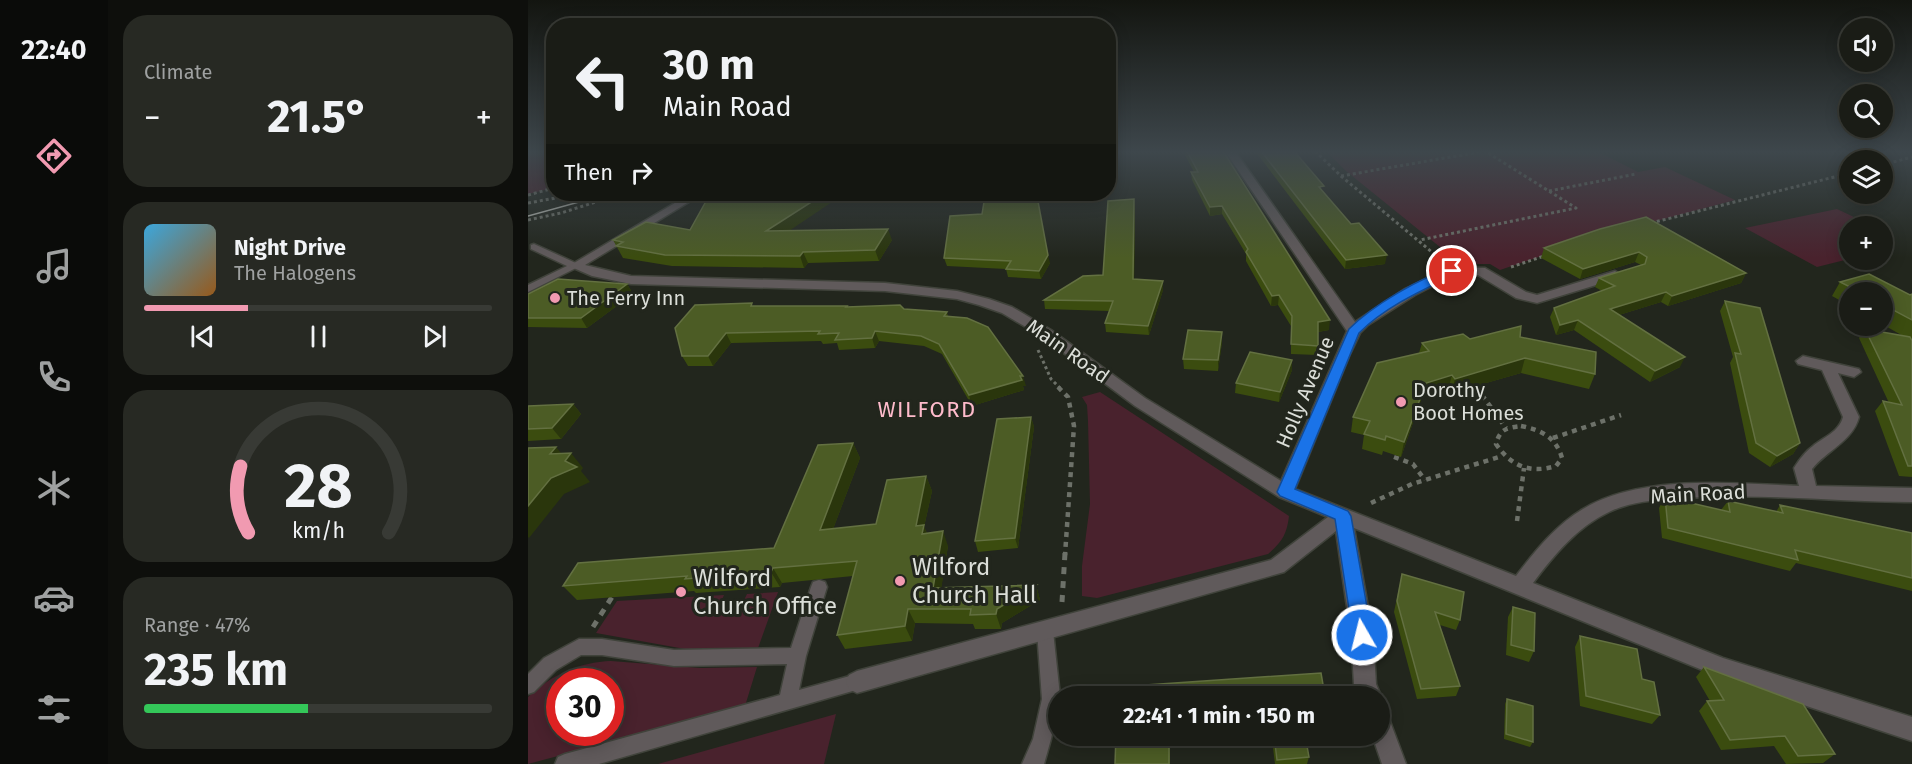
<!DOCTYPE html>
<html lang="en">
<head>
<meta charset="utf-8">
<style>
	:root { --surface:#1a1c16; --page:#272923; --text:#f1f3f6; --muted:#9fa1a1; --line:#383a35; --accent:#f19ab1 }
	body { margin:0; font-family:"Fira Sans",sans-serif; background:var(--page); color:var(--text); height:100vh; display:flex; flex-direction:column; font-size:22px; white-space:nowrap }
	* { box-sizing:border-box; margin:0 }
	p { font-size:20px; color:var(--muted) }
	.icon { flex:none; width:33px; height:33px; fill:none; stroke:currentColor; stroke-width:2; stroke-linecap:round; stroke-linejoin:round }
	.map { position:relative; flex:1; overflow:hidden }
	.side { display:flex; flex-direction:column; gap:15px; padding:15px; background:#0e0f0c; width:420px }
	.side>* { flex:none }
	.top-card { position:absolute; left:18px; top:18px; width:570px; height:183px; border-radius:24px; box-shadow:0 3px 15px #0003,0 0 0 2px var(--line); background:#1a1c16; color:var(--text); overflow:hidden }
	.fabs { position:absolute; left:1311px; top:18px; display:grid; gap:12px }
	.fabs a { display:grid; place-items:center; width:54px; height:54px; border-radius:50%; background:var(--surface); box-shadow:0 3px 15px #0003,0 0 0 2px var(--line); font-size:30px }
	.speed { position:absolute; left:18px; top:668px; display:flex; gap:12px; font-size:30px; font-weight:700; text-align:center }
	.speed>* { display:grid; place-content:center; width:78px; height:78px; border-radius:50%; background:var(--surface); box-shadow:0 3px 15px #0003,0 0 0 2px var(--line); line-height:1 }
	.speed .limit { border:9px solid #d22; background:#fff; color:#111 }
	.pin { position:absolute; display:grid; place-items:center; width:51px; height:51px; color:#fff; margin:-26px; border:3px solid #fff; border-radius:50%; box-shadow:0 2px 6px #0007 }
	.me { position:absolute; width:66px; margin:-33px; rotate:352deg; stroke-linejoin:round; filter:drop-shadow(0 0 4px #0008) }
	.turn { display:flex; align-items:center; gap:21px; height:126px; padding:0 18px; font-size:27px }
	.turn .icon { width:78px; height:78px; stroke-width:2.5 }
	.turn b { display:block; font-size:42px; line-height:51px }
	.then { display:flex; align-items:center; height:57px; padding:0 18px; background:#0003; gap:12px; font-size:22px }
	.big { font-size:45px; font-weight:700; line-height:1.1 }
	.side .card { flex:1; display:flex; flex-direction:column; justify-content:center; gap:9px; min-width:0; padding:0 21px; border-radius:24px; background:var(--page) }
	.side .dial { align-items:center; gap:0 }
	.dial svg { height:156px; overflow:visible; fill:none; stroke:var(--line); stroke-width:7; stroke-linecap:round; text-anchor:middle }
	.dial text { fill:var(--text); stroke:none }
	.song { display:flex; align-items:center; gap:18px }
	.cover { width:72px; height:72px; border-radius:9px; background:linear-gradient(135deg,hsl(200 70% 55%),hsl(30 70% 35%)) }
	.played { height:6px; border-radius:3px; background:linear-gradient(90deg,var(--accent) 30%,var(--line) 30%) }
	.keys { display:flex; justify-content:space-around; direction:ltr }
	.heat { display:flex; justify-content:space-between; align-items:center; font-size:33px; direction:ltr }
	.charge { height:9px; border-radius:4px; background:linear-gradient(90deg,#34c759 47%,var(--line) 0) }
	.trip { position:absolute; left:520px; top:686px; width:342px; height:60px; border-radius:30px; background:var(--surface); box-shadow:0 3px 15px #0003,0 0 0 2px var(--line); font-weight:700; line-height:60px; text-align:center }
	main { display:flex; flex:1; min-height:0 }
	.dock { display:flex; flex-direction:column; width:108px; justify-content:space-around; align-items:center; background:#0a0b09; color:var(--muted) }
	.dock .icon { width:42px; height:42px }
	.dock .active { color:var(--accent) }
	.dock b { font-size:27px; color:var(--text) }
	.map>svg:first-child { display:block }
	.green { fill:#49222d; fill-rule:evenodd }
	.lines { fill:none; stroke-linecap:round; stroke-linejoin:round }
	.service-casing { stroke:#40433b; stroke-width:3 }
	.minor-casing { stroke:#40433b; stroke-width:3 }
	.path-far2 { stroke:#6d7169; stroke-width:3; stroke-dasharray:3 3; stroke-linecap:butt }
	.path-far1 { stroke:#6d7169; stroke-width:4.5; stroke-dasharray:5 5; stroke-linecap:butt }
	.path { stroke:#6d7169; stroke-width:5; stroke-dasharray:7 7; stroke-linecap:butt }
	.service { fill:#605a5b; fill-rule:evenodd }
	.minor { fill:#605a5b; fill-rule:evenodd }
	.tram { stroke:#b3b6af; stroke-width:1.5 }
	.wall { fill:#3b4c0f }
	.shaded-wall { fill:#2a360c }
	.building { fill:#4c5c25; stroke:#637041; stroke-width:1.5 }
	.route { fill:#1a73e8; stroke:#114b97; stroke-width:1.5 }
	.poi-dot { fill:#f19ab1; stroke:#22261d; stroke-width:2 }
	.labels { text-anchor:middle; dominant-baseline:central; stroke-width:6; stroke-linejoin:round; paint-order:stroke }
	.poi-label { font-size:20px; fill:#dbded8; stroke:#22261d; text-anchor:start }
	.street-label { font-size:20px; fill:#dbded8; stroke:#22261d }
	.quarter-label { font-size:22px; letter-spacing:1.5px; fill:#febbcb; stroke:#22261d }
	.near-poi-label { font-size:24px; fill:#dbded8; stroke:#22261d; text-anchor:start }
</style>
</head>
<body>
<main>
<nav class="dock">
<b>22:40</b>
<svg class="icon active" aria-label="directions" viewBox="0 0 24 24"><path d="M12 3l9 9-9 9-9-9zM9 14v-3h6M13 9l2 2-2 2"/></svg>
<svg class="icon" aria-label="music" viewBox="0 0 24 24"><path d="M9 18V5l10-2v13"/><circle cx="6" cy="18" r="3"/><circle cx="16" cy="16" r="3"/></svg>
<svg class="icon" aria-label="phone" viewBox="0 0 24 24"><path d="M5 4h4l2 5-3 2q2 4 5 5l2-3 5 2v4C11 20 4 13 5 4z"/></svg>
<svg class="icon" aria-label="climate" viewBox="0 0 24 24"><path d="M12 3v18M4 7l16 10M4 17L20 7"/></svg>
<svg class="icon" aria-label="car" viewBox="0 0 24 24"><path d="M5 17H2v-5l4-1 3-4h7l3 4 3 1v5h-3M9 17h6M6 11h13"/><circle cx="7" cy="17" r="2"/><circle cx="17" cy="17" r="2"/></svg>
<svg class="icon" aria-label="filters" viewBox="0 0 24 24"><path d="M4 7h16M4 17h16"/><circle cx="9" cy="7" r="2"/><circle cx="15" cy="17" r="2"/></svg>
</nav>
<section class="side">
<div class="card"><p>Climate</p>
<div class="heat"><a>−</a><b class="big">21.5°</b><a>+</a></div>
</div>
<div class="card">
<div class="song"><i class="cover"></i><div><b>Night Drive</b><p>The Halogens</p></div></div>
<div class="played"></div>
<div class="keys"><svg class="icon" aria-label="previous" viewBox="0 0 24 24"><path d="M18 5L8 12l10 7zM5 5v14"/></svg><svg class="icon" aria-label="pause" viewBox="0 0 24 24"><path d="M8 5v14M16 5v14"/></svg><svg class="icon" aria-label="next" viewBox="0 0 24 24"><path d="M6 5l10 7-10 7zM19 5v14"/></svg></div>
</div>
<div class="card dial"><svg viewBox="0 0 100 80">
<path d="M14 69A42 42 0 1 1 86 69"/>
<path d="M14 69A42 42 0 0 1 10 35" stroke="#f19ab1"/>
<text x="50" y="56" font-size="32" font-weight="700">28</text>
<text x="50" y="72" font-size="11">km/h</text>
</svg></div>
<div class="card"><p>Range · 47%</p><b class="big">235 km</b><div class="charge"></div></div>
</section>
<div class="map">
<svg width="1384" height="764" viewBox="0 0 1384 764">
	<rect width="100%" height="100%" fill="#22261d"/>
	<g class="green">
		<path d="M0 151H25V188L0 194Z"/>
		<path d="M798 151H1069L1110 172 1137 167 1207 200 1076 235 972 270 962 264H933L818 171Z"/>
		<path d="M1309 209 1345 226H1322L1321 259 1289 267 1217 228Z"/>
		<path d="M572 392 761 516C759 534 754 542 740 554L569 598 554 596V566L562 504 560 421 559 405 554 397Z"/>
		<path d="M250 592 229 651 157 649 68 633 89 601 196 595 191 607 213 606 219 594Z"/>
		<path d="M83 661 172 668 229 667 217 706 0 764V697C23 675 52 662 83 661ZM32 681H82V732H32Z"/>
		<path d="M308 714 296 764H130Z"/>
	</g>
	<g class="lines">
		<g class="service-casing">
			<g id="service">
				<path d="M6 244 50 264 52 266 0 292V285L39 266 3 249V245Z"/>
				<path d="M291 580 297 582 299 587 278 656 271 690 329 674 335 676 338 682 335 688 71 764H27L30 757 37 754 252 695 259 664 146 666 74 655H53L28 670 6 692 0 694V674L16 658 51 639H74L146 650 263 648 283 587 285 582Z"/>
				<path d="M517 623 523 626 525 631 532 696 523 739 516 764H494L505 739 514 699 509 631 511 626Z"/>
			</g>
		</g>
		<g class="minor-casing">
			<g id="minor">
				<path d="M697 151H707L827 322 877 289 924 267 957 268 998 292 1009 295 1087 271 1093 275 1091 278 1009 303 988 298 950 275H926L887 295 840 325 832 333 822 354 767 489 988 576C1007 551 1028 525 1055 509 1112 474 1206 483 1271 486L1266 468C1271 460 1278 451 1285 446 1296 437 1311 432 1315 417L1294 370 1270 364 1268 361 1275 356 1331 369 1333 372 1326 377 1310 373 1331 417C1325 441 1298 451 1284 469L1288 486 1384 488V502C1305 502 1226 492 1147 499 1125 500 1101 502 1081 512 1049 527 1026 555 1005 583L1195 658 1384 717V741L1194 678 826 528 845 635 848 684 853 696 852 699V696H831L826 684 823 635 808 531 756 572 749 574 329 693 321 689 318 682 321 675 329 671 743 560 800 517 751 497 607 406 513 336 474 313 451 305 429 299 357 291 103 284 64 276 41 266 162 194H174L57 265 103 276 357 283 429 291 461 299 484 307 523 330 617 398 753 481 819 331Z"/>
				<path d="M852 712 860 716 878 764H854L844 735H852Z"/>
			</g>
		</g>
		<g class="path-far2">
			<path d="M787 151 813 176 911 258"/>
			<path d="M1354 165 1384 157"/>
			<path d="M813 176 957 151 1048 208 892 240"/>
			<path d="M1021 191 1108 174"/>
			<path d="M0 195 26 188"/>
			<path d="M0 203 50 194"/>
			<path d="M0 220 33 213 93 194"/>
			<path d="M1123 223 1322 173"/>
			<path d="M983 267 1016 256"/>
			<path d="M510 350 523 379 532 388"/>
			<path d="M948 386 950 388"/>
		</g>
		<g class="path-far1">
			<path d="M530 387 540 397 546 426 537 555"/>
			<path d="M948 387 978 428"/>
			<path d="M993 426C1013 430 1028 437 1034 458L1028 466C1002 474 983 466 968 444 972 429 978 428 993 426Z"/>
			<path d="M1025 438 1093 415"/>
			<path d="M866 457 885 464 897 480"/>
			<path d="M843 503 884 484 974 456"/>
			<path d="M989 521 996 468"/>
		</g>
		<g class="path">
			<path d="M534 602 537 553"/>
			<path d="M65 627 84 597"/>
		</g>
		<use href="#service" class="service"/>
		<use href="#minor" class="minor"/>
		<path class="tram" d="M0 216 80 194"/>
	</g>
	<g class="wall">
		<path d="M655 151H695L801 330 790 332 789 355 763 354V326L750 305 743 306 718 261V254L694 214 682 216 664 180 663 172H666Z"/>
		<path d="M727 151H766L795 191 857 264 817 269Z"/>
		<path d="M607 207 606 279 635 281V290L621 335 578 332 577 323 581 311 517 309 516 300 575 275Z"/>
		<path d="M422 216 522 263 513 279 480 277 478 269 419 266 416 258Z"/>
		<path d="M1072 229 1218 273 1213 283 1140 306 1133 302 1091 315 1152 367 1122 382 1046 330 1028 335 1022 317 1026 308 1074 291 1067 287 1071 278 1113 265 1107 262 1052 279 1013 258 1016 248Z"/>
		<path d="M162 230 260 231 364 240 351 261 280 263 276 268 144 266 95 258 85 240Z"/>
		<path d="M1312 282 1382 295 1384 294V477L1371 476 1347 411 1355 401 1361 403 1331 338 1337 329 1375 336 1354 324V292H1322V306L1304 296Z"/>
		<path d="M99 284 105 294 59 328 0 327V294Z"/>
		<path d="M1197 301 1272 443 1265 454 1242 467 1221 453 1202 363 1205 357 1192 311Z"/>
		<path d="M225 306H319L320 307 419 312 420 317 498 386H495L496 390 444 406 414 354 396 346 351 341 347 348 311 350 309 343 295 344 293 341 203 343 185 366H160L154 356Z"/>
		<path d="M694 332V342L690 371 656 369 655 359Z"/>
		<path d="M992 337 1067 374 1061 389 993 373 923 393 920 390 894 397 873 457 855 451 854 455 834 449 836 435 823 432 825 417 891 353 894 343Z"/>
		<path d="M764 370 751 402 707 393 708 383Z"/>
		<path d="M45 404 53 414 33 439 0 441V406Z"/>
		<path d="M503 417 506 427 490 548 450 552 447 541Z"/>
		<path d="M325 443 332 458 305 529 348 524 398 476 404 491 396 527 399 533 420 546 413 588 508 585 512 600 474 623 473 629H447L445 624 387 623 384 641 317 649 309 635 325 576 254 583 252 587 168 593 166 591 49 600 35 586 246 548Z"/>
		<path d="M1137 497 1193 510 1200 501 1248 512 1252 505 1384 533V591L1268 563 1262 571 1134 538 1131 508Z"/>
		<path d="M874 574 932 620 928 630 912 625 932 686 928 696 889 699 866 612Z"/>
		<path d="M985 607 1006 651 1001 662 978 655 980 617Z"/>
		<path d="M1052 636 1114 679 1132 715 1124 724 1052 706 1047 647Z"/>
		<path d="M1176 667 1307 754 1295 763 1258 764 1246 746 1193 750 1171 711 1179 701H1182L1168 677Z"/>
		<path d="M979 699 1005 742 1002 747 976 739 977 704Z"/>
		<path d="M588 735H801L800 737 778 739 781 757 779 764H747L744 740 642 748V764H587Z"/>
	</g>
	<g class="shaded-wall">
		<path d="M296 194H316L243 243 238 231Z"/>
		<path d="M606 199 607 207 606 288 605 279Z"/>
		<path d="M694 206V214L682 216V207Z"/>
		<path d="M360 229 364 240 351 261 347 250Z"/>
		<path d="M275 252 280 263 276 268 272 256Z"/>
		<path d="M1111 252 1107 262 1052 279 1055 269Z"/>
		<path d="M520 255 522 263 513 279 511 271Z"/>
		<path d="M859 255 857 264 817 269 818 260Z"/>
		<path d="M1218 273 1213 283 1140 306 1144 296Z"/>
		<path d="M635 281V290L621 335 620 326Z"/>
		<path d="M99 284 105 294 59 328 53 318Z"/>
		<path d="M1138 292 1133 302 1078 319 1082 309Z"/>
		<path d="M751 295 750 305 743 306 744 296Z"/>
		<path d="M802 320 801 330 789 332 790 322Z"/>
		<path d="M1050 320 1046 330 1028 335 1032 325Z"/>
		<path d="M347 331 351 341 347 348 344 338Z"/>
		<path d="M694 332V342L690 371V360Z"/>
		<path d="M198 333 203 343 185 366 180 356Z"/>
		<path d="M1157 357 1152 367 1122 382 1127 371Z"/>
		<path d="M997 358 993 373 923 393 927 379Z"/>
		<path d="M764 360V370L751 402 752 392Z"/>
		<path d="M924 375 920 390 894 397 873 457 876 442 898 383Z"/>
		<path d="M495 376 498 386H495L496 390 444 406 441 395Z"/>
		<path d="M45 404 53 414 33 439 24 428Z"/>
		<path d="M503 417 506 427 490 548 487 538Z"/>
		<path d="M325 443 332 458 299 545 292 530Z"/>
		<path d="M1272 443 1265 454 1242 467 1249 456Z"/>
		<path d="M28 447 38 459 43 453 55 468 53 471 62 482 36 494 1 538 0 537V506L22 454Z"/>
		<path d="M398 476 404 491 396 527 402 540 394 541 388 526Z"/>
		<path d="M415 531 420 546 411 603 405 588Z"/>
		<path d="M245 568 254 583 252 587 243 572Z"/>
		<path d="M508 585 512 600 474 623 473 629 468 614 469 609Z"/>
		<path d="M380 609 387 623 384 641 377 626Z"/>
	</g>
	<g class="building">
		<path d="M659 151H695L802 320 790 322V346L763 344 764 316 751 295 744 296 718 252 720 249 694 206 682 207 663 172H670Z"/>
		<path d="M733 151H766L796 186 791 187 823 224 831 223 859 255 818 260Z"/>
		<path d="M182 194H296L238 231 360 229 347 250 275 252 272 256 137 255 88 246 95 242 85 240 118 222 162 230Z"/>
		<path d="M509 196 520 255 511 271 478 269 483 261 416 258 422 216 454 214 456 202Z"/>
		<path d="M606 199 605 279 635 281 620 326 577 323 585 301 516 300 555 276 575 275 580 201Z"/>
		<path d="M1118 217 1218 273 1144 296 1138 292 1082 309 1157 357 1127 371 1050 320 1032 325 1026 308 1087 286 1071 278 1117 264 1119 257 1111 252 1055 269 1016 248 1072 229Z"/>
		<path d="M1341 274 1382 295 1384 294V320L1354 304V292H1332L1312 282Z"/>
		<path d="M30 279 99 284 53 318H0V294Z"/>
		<path d="M1197 301 1232 308 1272 443 1249 456 1228 443 1207 353 1213 354Z"/>
		<path d="M224 303 223 306H319L318 307 372 305 376 309 419 312 416 316 439 318 460 327 495 376H492L494 380 441 395 411 344 393 336 347 331 344 338 307 340 311 333 290 334 292 331 198 333 180 356H154L147 328 167 305Z"/>
		<path d="M993 326 992 337 1068 352 1067 374 997 358 927 379 924 375 898 383 876 442 858 436 857 440 836 434 842 421 825 417 849 363 901 351 894 343 935 334 942 339Z"/>
		<path d="M1337 329 1382 337 1384 341V466H1380L1355 401 1374 405Z"/>
		<path d="M660 330 694 332 690 360 655 359Z"/>
		<path d="M722 352 764 360 752 392 708 383Z"/>
		<path d="M45 404 24 428 0 429V406Z"/>
		<path d="M503 417 487 538 447 541 469 419Z"/>
		<path d="M325 443 292 530 348 524 359 480 398 476 388 526 396 525 394 534 415 531 405 588 508 585 469 609 468 614 442 615 443 609H380L377 626 309 635 329 561 245 568 243 572 157 579 159 576 35 586 50 563 246 548 290 445Z"/>
		<path d="M28 447 22 454 43 453 37 461 49 467 23 478 0 506V448Z"/>
		<path d="M1137 497 1202 512 1200 501 1255 513 1252 505 1384 533V578L1267 550 1270 560 1140 528Z"/>
		<path d="M874 574 936 592 932 620 907 612 932 686 893 689 869 601Z"/>
		<path d="M985 607 1007 613 1006 651 983 645Z"/>
		<path d="M1052 636 1109 649 1114 679 1126 682 1132 715 1058 696Z"/>
		<path d="M1176 667 1275 704 1307 754 1270 756 1257 736 1202 740 1179 701 1196 700Z"/>
		<path d="M793 673 797 696H589V687Z"/>
		<path d="M979 699 1005 706V742L978 734Z"/>
		<path d="M588 735H678L641 738V764H587Z"/>
		<path d="M746 735H777L781 757 749 760Z"/>
	</g>
	<linearGradient id="sky" x2="0" y2="1"><stop stop-color="#131510"/><stop offset="0.59" stop-color="#3e474c"/><stop offset="1" stop-color="#3e474c" stop-opacity="0"/></linearGradient>
	<rect width="1384" height="258" fill="url(#sky)"/>
	<path class="route" d="M924 268 930 271 928 274C895 290 858 306 831 333L767 489 820 511 823 516 844 635 841 641 834 643 827 641 825 635 807 519 752 496 749 492 821 329C845 305 893 277 924 268Z"/>
	<g class="poi-dot">
		<circle cx="27" cy="298" r="6"/>
		<circle cx="873" cy="402" r="6"/>
		<circle cx="372" cy="581" r="6"/>
		<circle cx="153" cy="592" r="6"/>
	</g>
	<g class="labels">
		<g class="poi-label">
			<text x="39" y="298">The Ferry Inn</text>
			<text x="885" y="390">Dorothy<tspan x="885" dy="23">Boot Homes</tspan></text>
		</g>
		<g class="street-label">
			<text transform="translate(540 351) rotate(35)">Main Road</text>
			<text transform="translate(777 392) rotate(-67)">Holly Avenue</text>
			<text transform="translate(1170 494) rotate(-3)">Main Road</text>
		</g>
		<g class="quarter-label">
			<text x="399" y="409">WILFORD</text>
		</g>
		<g class="near-poi-label">
			<text x="384" y="567">Wilford<tspan x="384" dy="28">Church Hall</tspan></text>
			<text x="165" y="578">Wilford<tspan x="165" dy="28">Church Office</tspan></text>
		</g>
	</g>
</svg>
<div class="fabs">
<a><svg class="icon" aria-label="sound" viewBox="0 0 24 24"><path d="M4 9h4l5-4v14l-5-4H4zM17 9q2 3 0 6"/></svg></a>
<a><svg class="icon" aria-label="search" viewBox="0 0 24 24"><circle cx="10" cy="10" r="6"/><path d="M15 15l6 6"/></svg></a>
<a><svg class="icon" aria-label="layers" viewBox="0 0 24 24"><path d="M12 4l9 5-9 5-9-5zM3 14l9 5 9-5"/></svg></a>
<a>+</a>
<a>−</a>
</div>
<div class="speed"><div class="limit">30</div></div>
<div class="pin" style="left:924px;top:271px;background:#d93025"><svg class="icon" aria-label="arrive" viewBox="0 0 24 24"><path d="M6 21V4h12l-3 4 3 4H6"/></svg></div>
<svg class="me" style="left:834px;top:635px" viewBox="-20 -20 40 40"><circle r="17" fill="#1a73e8" stroke="#fff" stroke-width="3"/><path d="M0-11L8 9 0 5-8 9z" fill="#fff"/></svg>
<div class="trip">22:41 · 1 min · 150 m</div>
<div class="top-card">
<div class="turn"><svg class="icon" aria-label="left" viewBox="0 0 24 24"><path d="M17 20v-9H6M10 6l-5 5 5 5"/></svg><div><b>30 m</b>Main Road</div></div>
<div class="then">Then<svg class="icon" aria-label="right" viewBox="0 0 24 24"><path d="M7 20v-9h11M14 6l5 5-5 5"/></svg></div>
</div>
</div>
</main>
</body>
</html>
